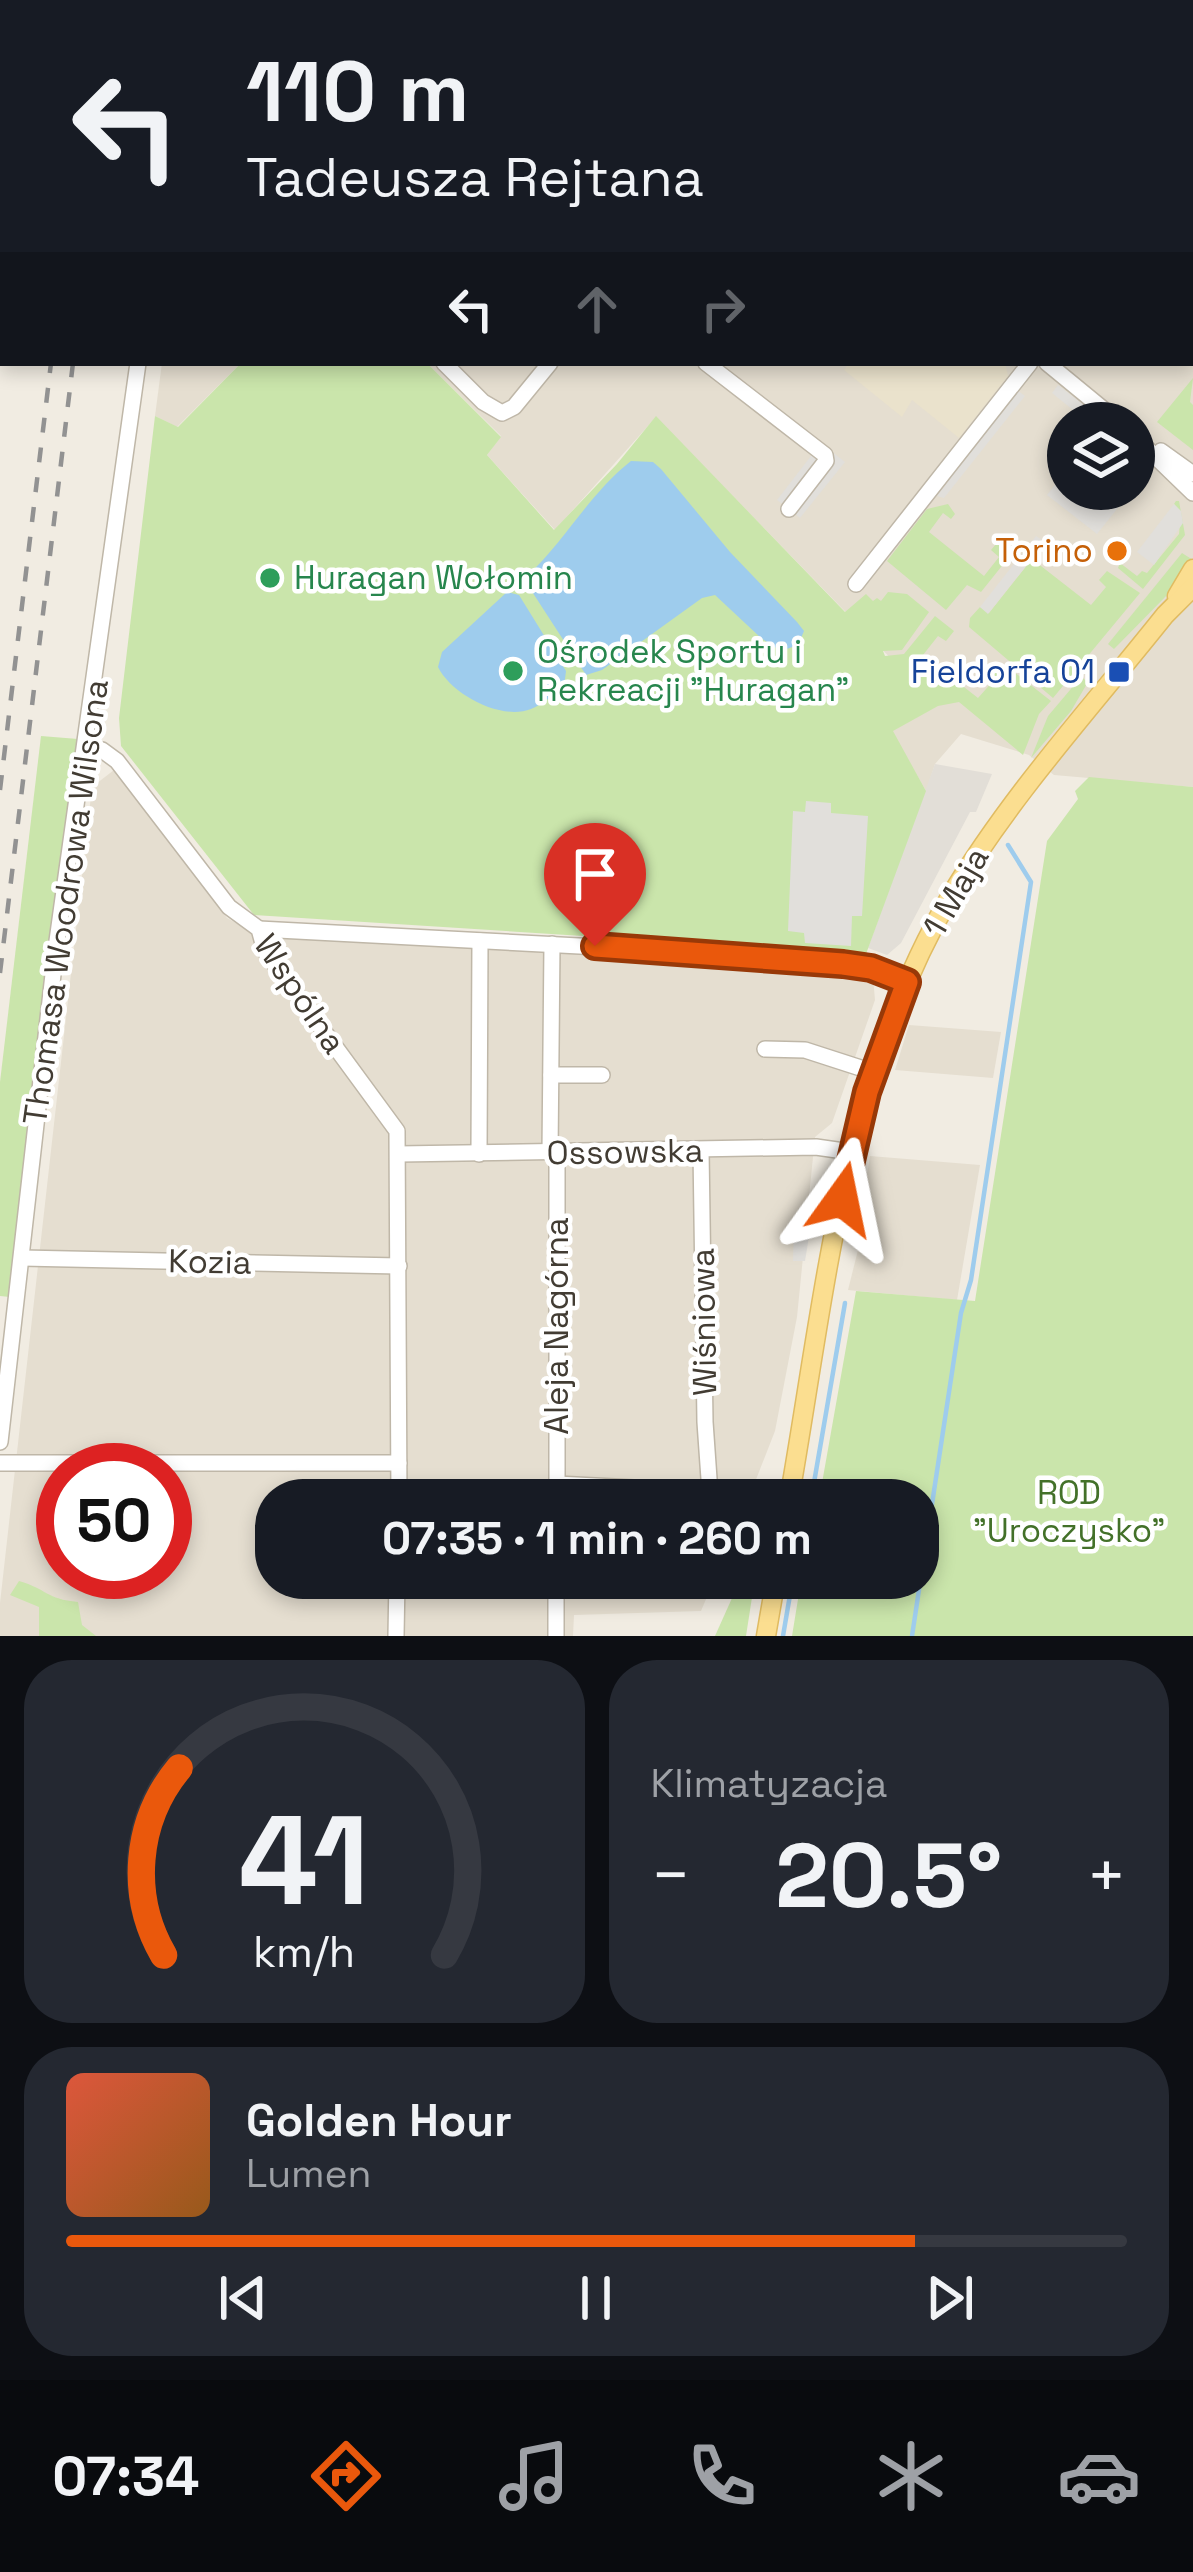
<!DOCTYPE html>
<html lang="pl">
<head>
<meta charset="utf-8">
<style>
	:root { --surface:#171b24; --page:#242831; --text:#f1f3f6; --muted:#9ea1a6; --line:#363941; --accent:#ea580c }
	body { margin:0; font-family:"Space Grotesk",sans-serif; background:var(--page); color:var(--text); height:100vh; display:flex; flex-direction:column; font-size:45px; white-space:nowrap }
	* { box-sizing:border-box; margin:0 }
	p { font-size:39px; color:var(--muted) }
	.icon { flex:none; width:66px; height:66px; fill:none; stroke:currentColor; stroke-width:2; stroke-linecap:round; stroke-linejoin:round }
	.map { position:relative; height:1636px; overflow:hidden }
	.details { display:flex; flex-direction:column; gap:24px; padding:24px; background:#0d0f14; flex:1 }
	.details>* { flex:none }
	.top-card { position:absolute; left:0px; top:0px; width:1194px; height:366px; box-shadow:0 6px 18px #0003; background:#171b24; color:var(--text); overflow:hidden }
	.buttons { position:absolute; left:1047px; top:402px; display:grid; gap:24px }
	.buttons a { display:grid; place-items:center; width:108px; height:108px; border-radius:50%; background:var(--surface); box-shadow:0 6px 18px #0003; font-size:60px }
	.speed { position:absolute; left:36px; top:1443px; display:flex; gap:24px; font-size:60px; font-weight:700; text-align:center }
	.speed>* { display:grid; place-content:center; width:156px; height:156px; border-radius:50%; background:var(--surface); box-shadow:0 6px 18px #0003; line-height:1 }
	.speed .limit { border:18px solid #d22; background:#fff; color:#111 }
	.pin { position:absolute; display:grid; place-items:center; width:102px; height:102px; color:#fff; margin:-123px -51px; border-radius:50% 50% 50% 0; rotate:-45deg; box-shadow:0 0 12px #0007 }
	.pin .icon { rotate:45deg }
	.me { position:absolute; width:132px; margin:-66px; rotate:12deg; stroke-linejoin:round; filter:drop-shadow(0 0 9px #0008) }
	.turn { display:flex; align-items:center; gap:42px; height:252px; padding:0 48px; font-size:54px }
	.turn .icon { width:156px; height:156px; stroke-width:2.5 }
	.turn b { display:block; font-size:84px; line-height:102px }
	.lanes { display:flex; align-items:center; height:114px; padding:0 48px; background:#0003; justify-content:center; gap:60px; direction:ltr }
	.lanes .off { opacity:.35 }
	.big { font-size:90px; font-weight:700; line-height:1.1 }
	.details .card { flex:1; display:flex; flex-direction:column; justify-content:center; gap:18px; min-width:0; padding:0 42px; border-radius:48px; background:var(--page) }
	.details .dial { align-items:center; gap:0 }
	.dial svg { height:312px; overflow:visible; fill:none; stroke:var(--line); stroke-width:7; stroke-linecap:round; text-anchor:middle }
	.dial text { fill:var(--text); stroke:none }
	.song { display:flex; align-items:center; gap:36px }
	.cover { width:144px; height:144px; border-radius:18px; background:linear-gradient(135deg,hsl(10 70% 55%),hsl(30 70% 35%)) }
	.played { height:12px; border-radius:6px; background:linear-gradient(90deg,var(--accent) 80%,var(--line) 80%) }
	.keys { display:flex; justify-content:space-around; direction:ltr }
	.heat { display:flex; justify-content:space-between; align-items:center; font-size:66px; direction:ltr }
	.details .tiles { flex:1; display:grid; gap:24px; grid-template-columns:1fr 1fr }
	.card:last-child { grid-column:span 2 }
	.trip { position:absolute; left:255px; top:1479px; width:684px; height:120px; border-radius:48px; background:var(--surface); box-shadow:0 6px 18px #0003; font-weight:700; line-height:120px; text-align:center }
	.menu { display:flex; height:192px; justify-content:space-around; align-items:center; background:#090b0e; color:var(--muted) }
	.menu .icon { width:84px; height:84px }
	.menu .current { color:var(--accent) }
	.menu b { font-size:54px; color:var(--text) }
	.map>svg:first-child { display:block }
	.residential { fill:#e5ded0; fill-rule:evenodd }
	.industrial { fill:#e2ded7 }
	.education { fill:#eae2cc }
	.green { fill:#cae5ab }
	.parking { fill:#e1dfdb }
	.water { fill:#9ecced }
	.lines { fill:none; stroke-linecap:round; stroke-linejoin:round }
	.stream { stroke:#9ecced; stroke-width:4.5 }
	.minor-casing { stroke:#bfb7a8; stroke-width:18 }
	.major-casing { stroke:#e0bb61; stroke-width:21 }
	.minor { stroke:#fff; stroke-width:15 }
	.major { stroke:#fbde90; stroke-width:18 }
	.rail { stroke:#929292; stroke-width:4.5; stroke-dasharray:15 15; stroke-linecap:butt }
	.route-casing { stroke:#983908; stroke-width:30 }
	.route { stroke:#ea580c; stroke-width:21 }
	.food-dot { fill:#e8710a; stroke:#fff; stroke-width:4.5 }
	.leisure-dot { fill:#2e9e5b; stroke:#fff; stroke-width:4.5 }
	.transit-dot { fill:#1a4fb4; stroke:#fff; stroke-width:4.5 }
	.labels { text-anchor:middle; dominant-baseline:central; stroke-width:9; stroke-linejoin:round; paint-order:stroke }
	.food-label { font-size:33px; fill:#c56008; stroke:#fff; text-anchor:end }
	.leisure-label { font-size:33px; fill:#27864d; stroke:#fff; text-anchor:start }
	.transit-label { font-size:33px; fill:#164399; stroke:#fff; text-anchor:end }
	.street-label { font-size:33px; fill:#423c33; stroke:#fff }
	.park-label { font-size:33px; fill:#437129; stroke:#fff }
</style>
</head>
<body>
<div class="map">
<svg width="1193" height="1636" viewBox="0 0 1193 1636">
	<rect width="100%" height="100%" fill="#f1ece2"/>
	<g class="residential">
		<path d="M0 0H37L3 3V183Z"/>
		<path d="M278 0H1193V787L1054 775 1029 755 961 734 935 764 926 791 892 731 937 706 656 417 555 530 487 455 501 436 427 363H1191V3ZM1068 423H1134V489H1068Z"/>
		<path d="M162 363H241L177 427 155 416Z"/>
		<path d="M114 770 227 918 252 932 762 964 873 977 875 1000 832 1123 815 1137 797 1317 775 1431 748 1500H276V1578H715L701 1611 574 1615 573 1636H0V1603L92 787ZM63 1470H165V1572H63Z"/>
		<path d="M909 1025 1001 1032 993 1078 895 1070Z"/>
		<path d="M870 1156 980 1165 957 1300 848 1290 858 1250 856 1242Z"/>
	</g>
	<path class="industrial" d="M935 764 992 774 976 812H970L901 943 887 955 868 948Z"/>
	<path class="education" d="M849 363H1005L1008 376 959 438 912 400 902 417 844 370Z"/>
	<g class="green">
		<path d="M241 363H427L501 437 487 455 554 530 617 464 656 416 845 612 866 594 873 601 877 598 881 601 888 592 907 594 929 612 902 650 883 651 885 656 904 654 935 616 954 631 946 641 938 636 923 655 978 698 994 680 986 673 996 662 1009 668 1051 701 1039 714 1023 755 959 702 938 706 893 731 926 791 866 954 254 915 121 746 119 718 155 416 178 427Z"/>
		<path d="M1193 378 1190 402 1193 405V450L1157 422Z"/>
		<path d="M1176 501H1179L1185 535 1143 589 1118 568 1120 563 1137 576 1142 571 1147 573 1179 534 1181 512 1174 504Z"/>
		<path d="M948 504 955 514 951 519 943 513 929 532 984 576 999 557 991 550 997 543 1006 548 1009 557 981 592 967 585 946 610 887 561 927 509Z"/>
		<path d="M1182 553 1193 560 1173 589 1114 649 1108 644Z"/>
		<path d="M1032 559 1091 605 1106 587 1099 580 1107 571 1140 593 1053 698 969 627 970 618 980 607 989 613Z"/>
		<path d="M1081 677 1088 682 1071 711 1031 758 1048 716Z"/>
		<path d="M41 736 78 739 10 1297 0 1296V1082Z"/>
		<path d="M1089 777 1193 787V1636H792L799 1593 808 1578H918V1500H819L856 1291 975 1301 1047 841 1078 799 1075 791Z"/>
		<path d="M741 1578H755L746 1636H715Z"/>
		<path d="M19 1581C47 1589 46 1599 78 1602L82 1625 96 1636H39V1607L10 1595Z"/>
	</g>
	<g class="parking">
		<path d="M1058 385 1102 419 1099 423H1089L1052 393Z"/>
		<path d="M1017 390 1025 396 944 498 937 496Z"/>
		<path d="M821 443 845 462 800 518 777 500Z"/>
		<path d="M1068 468V489H1133L1097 534 1047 495Z"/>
		<path d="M1174 504 1181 511 1183 523 1154 565 1137 552Z"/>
		<path d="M1036 536 1045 542 988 614 980 607Z"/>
		<path d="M806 801 831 803V813L868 816 862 916H852L851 946 805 943 804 933 788 931 793 811 805 812Z"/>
		<path d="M794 1223 811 1224 805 1261H793Z"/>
	</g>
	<g class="water">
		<path d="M631 461 653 462 661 469 730 552 797 622 804 631 798 645 781 651 761 638 715 595 702 598 602 670 586 675 529 587 527 576C565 541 590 493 631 461Z"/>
		<path d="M507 592 519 595 566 671 564 687C554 694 543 704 531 709 501 721 451 694 438 667L442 652Z"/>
	</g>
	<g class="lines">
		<g class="stream">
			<path d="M811 1500 845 1303"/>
			<path d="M783 1636 790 1595"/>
			<path d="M912 1636 961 1313 971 1280 1031 882 1008 845"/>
		</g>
		<g class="minor-casing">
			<g id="minor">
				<path d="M429 0 432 3"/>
				<path d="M607 0 610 3"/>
				<path d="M905 0 909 3"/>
				<path d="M145 3 146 0"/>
				<path d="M259 3 266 0"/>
				<path d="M786 3 788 0"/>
				<path d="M1064 3 1066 0"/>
				<path d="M0 42H3"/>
				<path d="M444 363 483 402 502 413 514 407 550 363"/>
				<path d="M706 363 825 455 826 461 789 509"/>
				<path d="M1047 363 1120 423"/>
				<path d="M1134 436 1193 493"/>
				<path d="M1161 451 1193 474"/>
				<path d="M856 584 1030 363"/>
				<path d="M85 746 102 750 117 761 229 907 259 929 265 951 397 1131 399 1500"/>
				<path d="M259 929 768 956 870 967 907 982"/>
				<path d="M765 1049 805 1050 873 1072"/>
				<path d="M551 1075H602"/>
				<path d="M701 1150 705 1422 710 1493"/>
				<path d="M550 1153 552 944"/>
				<path d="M399 1154 816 1147 851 1152"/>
				<path d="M479 1154 480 941"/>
				<path d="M22 1258 399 1266"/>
				<path d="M0 1442 56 948 138 363"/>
				<path d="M0 1463H399"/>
				<path d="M557 1484 790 1496"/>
				<path d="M557 1500V1153"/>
				<path d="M396 1636 397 1578"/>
				<path d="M556 1636V1578"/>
			</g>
		</g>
		<g class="major-casing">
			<g id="major">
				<path d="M1177 596 1193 569"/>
				<path d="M789 1500C825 1296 843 1079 950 897 1011 795 1091 708 1165 615L1193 587"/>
				<path d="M766 1636 776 1578"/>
			</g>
		</g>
		<use href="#minor" class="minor"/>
		<use href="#major" class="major"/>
		<g class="rail">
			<path d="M84 3 85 0"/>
			<path d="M106 3V0"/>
			<path d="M0 790 51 363"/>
			<path d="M0 973 73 363"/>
		</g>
	</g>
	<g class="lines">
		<g class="route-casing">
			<path id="route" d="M595 946 843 964 871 968 907 982 867 1092 842 1199"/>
		</g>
		<use href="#route" class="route"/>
	</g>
	<circle class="food-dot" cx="1117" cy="551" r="12"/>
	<g class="leisure-dot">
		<circle cx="270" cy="578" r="12"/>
		<circle cx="513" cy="671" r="12"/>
	</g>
	<rect class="transit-dot" x="1107" y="660" width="24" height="24" rx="6"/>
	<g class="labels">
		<g class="food-label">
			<text x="1093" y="551">Torino</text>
		</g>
		<g class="leisure-label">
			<text x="294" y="578">Huragan Wołomin</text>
			<text x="537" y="652">Ośrodek Sportu i<tspan x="537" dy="38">Rekreacji "Huragan"</tspan></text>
		</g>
		<g class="transit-label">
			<text x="1095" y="672">Fieldorfa 01</text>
		</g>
		<g class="street-label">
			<text transform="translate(956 892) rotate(-60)">1 Maja</text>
			<text transform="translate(66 902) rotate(-82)">Thomasa Woodrowa Wilsona</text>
			<text transform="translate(300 994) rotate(56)">Wspólna</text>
			<text transform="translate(625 1152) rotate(-1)">Ossowska</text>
			<text transform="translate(210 1262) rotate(1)">Kozia</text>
			<text transform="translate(704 1322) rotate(-91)">Wiśniowa</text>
			<text transform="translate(557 1326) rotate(-90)">Aleja Nagórna</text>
		</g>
		<g class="park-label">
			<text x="1069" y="1493">ROD<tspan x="1069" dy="38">"Uroczysko"</tspan></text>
		</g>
	</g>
</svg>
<div class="buttons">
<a><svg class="icon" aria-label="layers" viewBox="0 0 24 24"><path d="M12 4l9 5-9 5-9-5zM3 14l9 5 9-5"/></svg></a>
</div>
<div class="speed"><div class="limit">50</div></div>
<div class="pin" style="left:595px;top:946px;background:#d93025"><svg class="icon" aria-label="arrive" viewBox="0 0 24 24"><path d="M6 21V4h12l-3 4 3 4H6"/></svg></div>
<svg class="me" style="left:842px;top:1199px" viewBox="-20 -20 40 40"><path d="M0-17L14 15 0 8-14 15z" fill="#ea580c" stroke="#fff" stroke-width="4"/></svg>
<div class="trip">07:35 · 1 min · 260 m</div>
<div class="top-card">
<div class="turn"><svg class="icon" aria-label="left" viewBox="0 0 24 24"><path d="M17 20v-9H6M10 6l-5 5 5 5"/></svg><div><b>110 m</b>Tadeusza Rejtana</div></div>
<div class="lanes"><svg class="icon" aria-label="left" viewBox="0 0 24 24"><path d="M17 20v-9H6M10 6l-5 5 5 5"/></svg><svg class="icon off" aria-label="ahead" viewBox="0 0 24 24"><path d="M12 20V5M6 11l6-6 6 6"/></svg><svg class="icon off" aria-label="right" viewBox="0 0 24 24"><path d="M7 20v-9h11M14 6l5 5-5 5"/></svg></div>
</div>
</div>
<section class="details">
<div class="tiles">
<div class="card dial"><svg viewBox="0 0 100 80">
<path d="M14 69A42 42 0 1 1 86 69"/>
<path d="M14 69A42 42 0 0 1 18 21" stroke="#ea580c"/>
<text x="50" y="56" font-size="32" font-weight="700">41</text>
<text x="50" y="72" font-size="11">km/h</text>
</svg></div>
<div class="card"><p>Klimatyzacja</p>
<div class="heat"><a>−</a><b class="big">20.5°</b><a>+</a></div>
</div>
<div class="card">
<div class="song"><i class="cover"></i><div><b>Golden Hour</b><p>Lumen</p></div></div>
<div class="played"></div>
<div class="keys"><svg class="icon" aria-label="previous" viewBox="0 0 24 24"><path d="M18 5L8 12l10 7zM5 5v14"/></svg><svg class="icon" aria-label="pause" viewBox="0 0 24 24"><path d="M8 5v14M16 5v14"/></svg><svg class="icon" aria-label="next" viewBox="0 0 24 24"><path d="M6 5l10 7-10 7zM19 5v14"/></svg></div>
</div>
</div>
</section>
<nav class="menu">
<b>07:34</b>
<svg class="icon current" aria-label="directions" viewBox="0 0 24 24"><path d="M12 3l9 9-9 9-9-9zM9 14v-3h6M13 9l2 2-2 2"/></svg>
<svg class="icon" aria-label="music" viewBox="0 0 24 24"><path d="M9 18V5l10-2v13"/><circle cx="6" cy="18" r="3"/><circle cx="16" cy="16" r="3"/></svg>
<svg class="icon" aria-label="phone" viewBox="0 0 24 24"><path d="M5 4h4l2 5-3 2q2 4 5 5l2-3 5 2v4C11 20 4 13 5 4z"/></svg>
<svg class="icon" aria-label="climate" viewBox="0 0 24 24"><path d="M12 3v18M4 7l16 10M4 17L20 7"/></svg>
<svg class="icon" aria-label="car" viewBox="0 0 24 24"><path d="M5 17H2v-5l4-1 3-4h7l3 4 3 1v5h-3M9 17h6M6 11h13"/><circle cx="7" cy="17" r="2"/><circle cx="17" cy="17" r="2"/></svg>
</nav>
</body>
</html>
